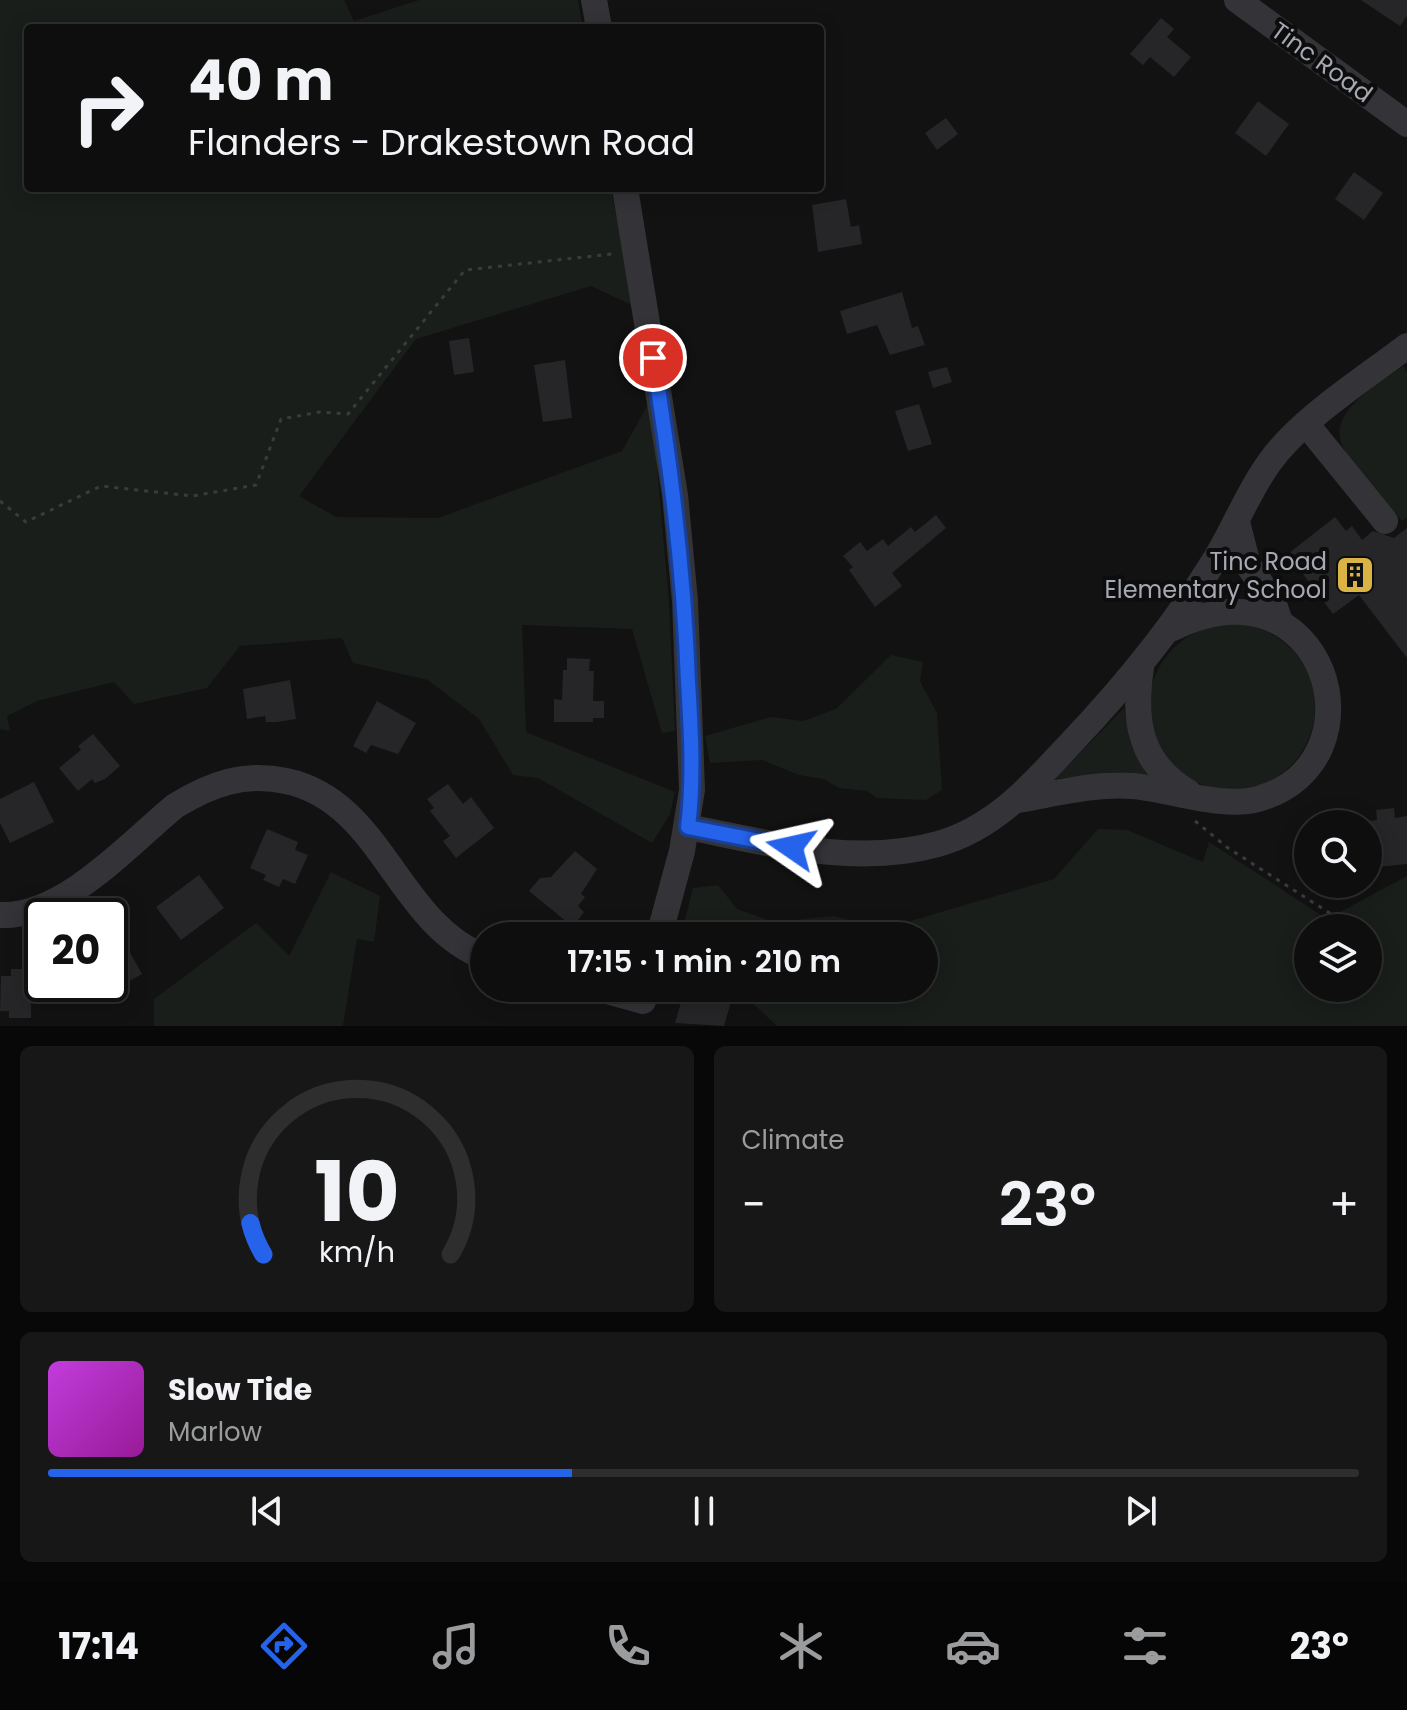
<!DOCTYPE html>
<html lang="en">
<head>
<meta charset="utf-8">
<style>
	:root { --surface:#0e0e0e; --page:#171717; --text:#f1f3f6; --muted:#9b9c9e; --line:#2e2e2e; --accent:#2563eb }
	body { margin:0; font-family:Poppins,sans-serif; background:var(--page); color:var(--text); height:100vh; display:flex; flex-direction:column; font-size:30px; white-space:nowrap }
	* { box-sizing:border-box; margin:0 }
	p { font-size:26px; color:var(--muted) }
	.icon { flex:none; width:44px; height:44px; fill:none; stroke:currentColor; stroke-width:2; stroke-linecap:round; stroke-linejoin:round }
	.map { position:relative; height:1026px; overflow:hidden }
	.panel { display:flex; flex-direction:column; gap:20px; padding:20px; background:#080808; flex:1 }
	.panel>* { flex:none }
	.top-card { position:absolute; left:24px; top:24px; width:800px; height:168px; border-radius:8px; box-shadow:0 4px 20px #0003,0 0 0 2px var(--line); background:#0e0e0e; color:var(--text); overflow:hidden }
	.buttons { position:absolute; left:1294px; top:810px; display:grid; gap:16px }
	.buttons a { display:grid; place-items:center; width:88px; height:88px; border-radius:50%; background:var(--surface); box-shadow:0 4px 20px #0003,0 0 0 2px var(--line); font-size:40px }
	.speed { position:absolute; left:24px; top:898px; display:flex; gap:16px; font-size:40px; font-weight:700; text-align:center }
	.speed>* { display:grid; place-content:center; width:104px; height:104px; border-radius:50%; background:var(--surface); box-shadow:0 4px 20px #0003,0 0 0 2px var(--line); line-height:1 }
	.speed .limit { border:4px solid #111; border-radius:12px; background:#fff; color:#111 }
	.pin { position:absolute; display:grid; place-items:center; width:68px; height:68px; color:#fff; margin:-34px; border:4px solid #fff; border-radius:50%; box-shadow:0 2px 8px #0007 }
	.me { position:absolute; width:88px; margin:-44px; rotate:281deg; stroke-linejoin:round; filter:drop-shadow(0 0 6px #0008) }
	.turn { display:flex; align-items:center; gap:28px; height:168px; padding:0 32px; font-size:36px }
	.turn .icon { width:104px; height:104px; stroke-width:2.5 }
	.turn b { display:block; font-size:56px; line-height:68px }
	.big { font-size:60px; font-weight:600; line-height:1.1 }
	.panel .widget { flex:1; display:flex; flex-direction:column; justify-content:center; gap:12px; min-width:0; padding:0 28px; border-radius:12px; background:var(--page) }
	.panel .dial { align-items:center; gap:0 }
	.dial svg { height:208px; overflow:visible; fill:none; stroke:var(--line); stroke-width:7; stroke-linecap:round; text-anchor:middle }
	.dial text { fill:var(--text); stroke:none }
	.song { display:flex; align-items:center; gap:24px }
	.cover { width:96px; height:96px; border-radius:12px; background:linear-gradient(135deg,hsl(290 70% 55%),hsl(300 70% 35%)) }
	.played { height:8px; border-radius:4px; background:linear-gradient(90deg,var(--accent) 40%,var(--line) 40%) }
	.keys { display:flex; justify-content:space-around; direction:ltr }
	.heat { display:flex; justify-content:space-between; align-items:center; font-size:44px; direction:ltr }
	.panel .tiles { flex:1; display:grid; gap:20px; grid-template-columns:1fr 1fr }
	.widget:last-child { grid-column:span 2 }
	.trip { position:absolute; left:470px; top:922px; width:468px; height:80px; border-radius:40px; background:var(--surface); box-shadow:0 4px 20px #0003,0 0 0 2px var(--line); font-weight:600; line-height:80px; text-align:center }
	.menu { display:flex; height:128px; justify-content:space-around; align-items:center; background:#060606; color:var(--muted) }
	.menu .icon { width:56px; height:56px }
	.menu .on { color:var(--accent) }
	.menu b { font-size:36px; color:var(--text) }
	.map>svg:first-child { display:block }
	.green { fill:#191e1a; fill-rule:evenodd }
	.building { fill:#262527 }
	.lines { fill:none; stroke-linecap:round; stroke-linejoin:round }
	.path { stroke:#3a3b3f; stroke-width:3; stroke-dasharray:4 6; stroke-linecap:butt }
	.minor { stroke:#343438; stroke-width:26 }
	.route-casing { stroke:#184099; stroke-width:20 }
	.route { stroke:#2563eb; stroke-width:14 }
	.labels { text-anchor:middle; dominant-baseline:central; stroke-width:8; stroke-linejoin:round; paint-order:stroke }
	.street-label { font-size:24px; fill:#a6a8b2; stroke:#0d0d0e }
	.poi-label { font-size:24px; fill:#a6a8b2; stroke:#0d0d0e; text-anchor:end }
</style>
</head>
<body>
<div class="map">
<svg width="1407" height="1026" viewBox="0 0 1407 1026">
	<rect width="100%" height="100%" fill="#121213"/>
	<g class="green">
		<path d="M0 0H344L354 21 419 0H578L583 28H28V188H611L634 306 591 286 416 339 299 496 336 517 438 518 622 451 651 399 669 602 675 731 662 733 632 629 522 625 526 732 675 792 670 814 652 843 538 778 513 775 479 719 428 680 353 663 342 638 240 646 207 688 134 704 114 682 37 701 7 716 10 731 0 729Z"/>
		<path d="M1404 366 1407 373V517L1402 521C1339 445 1300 431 1404 366Z"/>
		<circle cx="1232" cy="707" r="83"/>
		<path d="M891 655 923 662 920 681 937 713 942 790 926 800 877 798 867 791 839 788 824 779 799 775 762 760 710 763 705 736 771 717 803 721 836 709Z"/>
		<path d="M1124 708 1130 743 1147 775 1117 772 1055 779Z"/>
		<path d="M1098 829 1127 830 1203 862 1209 842 1327 919 1407 876V1026H777L736 988H924V936H681L693 888 718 885 737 909 774 922 834 916 883 929 1054 879ZM1308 928H1368V988H1308Z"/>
		<path d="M331 872 380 896 374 942 357 939 343 1026H154V999L256 923 289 956Z"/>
	</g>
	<g class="building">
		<path d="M1361 0H1407V16L1400 26Z"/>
		<path d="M1161 18 1174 29 1167 37 1191 57 1174 77 1150 57 1143 65 1130 54Z"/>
		<path d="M1258 101 1289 124 1266 156 1235 133Z"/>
		<path d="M946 118 958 134 937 150 925 133Z"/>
		<path d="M1354 172 1383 193 1364 220 1335 199Z"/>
		<path d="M846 199 851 227 859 225 862 244 818 252 812 205Z"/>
		<path d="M902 292 912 328 918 326 925 345 890 355 877 325 847 334 840 311Z"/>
		<path d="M469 338 474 372 454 375 449 341Z"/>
		<path d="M565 360 572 418 543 422 534 365Z"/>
		<path d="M947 367 952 382 933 388 928 372Z"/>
		<path d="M919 404 932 444 908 451 895 411Z"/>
		<path d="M936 515 946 528 892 573 902 586 875 607 849 570 853 567 843 556 860 542 867 551 883 539 888 546 911 527 915 532Z"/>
		<path d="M1335 517 1346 531 1352 526 1362 540 1373 531 1394 538 1407 528V658L1359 595 1333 614 1288 554Z"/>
		<path d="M567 658 590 659 589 671H594L593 701H604V718H593V722H554V699L562 700 563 670H567Z"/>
		<path d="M290 680 296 719 277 722H266L265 716 247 719 243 689Z"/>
		<path d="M377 701 416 723 398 754 371 745 366 753 353 746Z"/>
		<path d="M93 734 120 766 105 779 95 783 92 779 78 791 59 768 81 750 78 746Z"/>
		<path d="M34 782 54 822 10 843 0 823V799Z"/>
		<path d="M448 784 463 804 471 797 494 828 456 858 443 841 450 836 430 811 434 808 427 799Z"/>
		<path d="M1394 808 1395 818 1407 816V864L1368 868V821L1377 820 1376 810Z"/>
		<path d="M267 829 298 842 295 850 308 855 295 884 283 879 279 887 263 880 266 875 250 868Z"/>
		<path d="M575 851 597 869 581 894 585 897 578 906 584 912 573 927 529 891 540 878 551 877Z"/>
		<path d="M199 875 224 908 181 940 156 907Z"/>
		<path d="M122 938 142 974 91 1002 82 984H110V945Z"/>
		<path d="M11 969H31V1018H9V1011H0L1 976H11Z"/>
		<path d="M697 988 733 995 724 1026 675 1023 684 992 695 995Z"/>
	</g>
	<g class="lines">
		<g class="path">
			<path d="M0 501 26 522 101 486 192 496 256 485 281 419 320 412 348 414 465 270 612 254"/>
			<path d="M1195 821 1228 848 1353 928"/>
			<path d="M1368 939 1375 944"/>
		</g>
		<g class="minor">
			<path d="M594 0 599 28"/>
			<path d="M1237 0 1407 124"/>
			<path d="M625 188 675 495 685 601 692 790 682 851 659 936"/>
			<path d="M1307 425 1385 521"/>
			<path d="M1237 522 1248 565 1273 601 1280 622"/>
			<path d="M1141 668C1133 720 1139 763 1188 792"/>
			<path d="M1018 800C1054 794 1095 783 1132 786 1171 789 1222 809 1258 799 1388 762 1325 551 1171 629"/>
			<path d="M688 827C769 843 856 867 938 844 995 828 1033 784 1071 743 1126 685 1174 626 1216 558 1235 527 1248 492 1269 463 1300 419 1364 379 1407 346"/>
			<path d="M0 915C63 918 129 844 175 806 211 784 244 772 286 781 382 801 396 922 484 957"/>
			<path d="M596 988 643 1001"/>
		</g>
	</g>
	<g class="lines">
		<g class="route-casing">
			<path id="route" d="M653 358C671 466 684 572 688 681 691 730 694 778 688 827L791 847"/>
		</g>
		<use href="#route" class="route"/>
	</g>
	<defs>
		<g id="building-square" transform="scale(2)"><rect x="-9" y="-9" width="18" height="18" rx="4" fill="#d9b445" stroke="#0d0d0e"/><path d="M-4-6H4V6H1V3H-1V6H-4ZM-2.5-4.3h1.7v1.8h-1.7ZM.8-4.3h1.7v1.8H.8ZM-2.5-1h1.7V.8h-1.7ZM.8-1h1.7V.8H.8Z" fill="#111"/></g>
	</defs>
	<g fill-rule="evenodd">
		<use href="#building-square" x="1355" y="575"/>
	</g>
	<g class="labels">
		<g class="street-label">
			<text transform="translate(1322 62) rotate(36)">Tinc Road</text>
		</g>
		<g class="poi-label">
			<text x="1327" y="561">Tinc Road<tspan x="1327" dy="28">Elementary School</tspan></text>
		</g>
	</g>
</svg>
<div class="buttons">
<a><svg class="icon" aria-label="search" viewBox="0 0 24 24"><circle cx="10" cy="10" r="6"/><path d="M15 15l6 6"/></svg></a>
<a><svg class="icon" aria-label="layers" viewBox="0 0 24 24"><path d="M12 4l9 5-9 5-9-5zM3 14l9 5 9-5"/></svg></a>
</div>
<div class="speed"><div class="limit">20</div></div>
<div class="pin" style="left:653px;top:358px;background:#d93025"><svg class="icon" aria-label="arrive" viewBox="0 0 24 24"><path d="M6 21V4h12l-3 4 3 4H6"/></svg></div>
<svg class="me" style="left:791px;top:847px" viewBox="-20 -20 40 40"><path d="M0-17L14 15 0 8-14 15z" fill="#2563eb" stroke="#fff" stroke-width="4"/></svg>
<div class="trip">17:15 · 1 min · 210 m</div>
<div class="top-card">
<div class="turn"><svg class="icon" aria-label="right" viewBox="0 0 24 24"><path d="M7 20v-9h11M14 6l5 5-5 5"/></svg><div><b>40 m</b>Flanders - Drakestown Road</div></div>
</div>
</div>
<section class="panel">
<div class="tiles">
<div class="widget dial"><svg viewBox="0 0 100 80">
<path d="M14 69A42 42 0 1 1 86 69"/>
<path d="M14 69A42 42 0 0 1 9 57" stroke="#2563eb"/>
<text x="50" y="56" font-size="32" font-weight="700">10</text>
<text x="50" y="72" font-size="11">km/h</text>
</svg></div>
<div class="widget"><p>Climate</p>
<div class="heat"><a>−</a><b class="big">23°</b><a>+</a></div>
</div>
<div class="widget">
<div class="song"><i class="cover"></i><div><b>Slow Tide</b><p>Marlow</p></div></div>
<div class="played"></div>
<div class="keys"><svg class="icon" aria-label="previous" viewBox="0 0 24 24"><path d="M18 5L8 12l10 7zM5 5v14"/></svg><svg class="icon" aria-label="pause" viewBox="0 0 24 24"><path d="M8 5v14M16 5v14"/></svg><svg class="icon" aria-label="next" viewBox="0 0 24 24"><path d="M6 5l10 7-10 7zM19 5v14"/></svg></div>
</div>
</div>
</section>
<nav class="menu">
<b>17:14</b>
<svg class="icon on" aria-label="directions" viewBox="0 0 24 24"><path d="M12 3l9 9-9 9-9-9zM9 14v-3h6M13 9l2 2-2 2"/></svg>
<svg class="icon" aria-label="music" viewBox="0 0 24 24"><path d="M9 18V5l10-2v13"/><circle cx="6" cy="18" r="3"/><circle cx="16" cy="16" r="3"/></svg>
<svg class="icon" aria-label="phone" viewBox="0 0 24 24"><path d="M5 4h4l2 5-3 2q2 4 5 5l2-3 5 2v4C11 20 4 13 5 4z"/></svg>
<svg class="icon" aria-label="climate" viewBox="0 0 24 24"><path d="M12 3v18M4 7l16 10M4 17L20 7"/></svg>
<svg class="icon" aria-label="car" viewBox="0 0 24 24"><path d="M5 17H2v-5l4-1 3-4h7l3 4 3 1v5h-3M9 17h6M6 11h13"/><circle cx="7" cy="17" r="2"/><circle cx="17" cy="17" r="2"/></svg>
<svg class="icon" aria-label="filters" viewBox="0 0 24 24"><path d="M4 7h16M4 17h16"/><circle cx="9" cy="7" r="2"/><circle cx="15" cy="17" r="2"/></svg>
<b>23°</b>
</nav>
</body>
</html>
